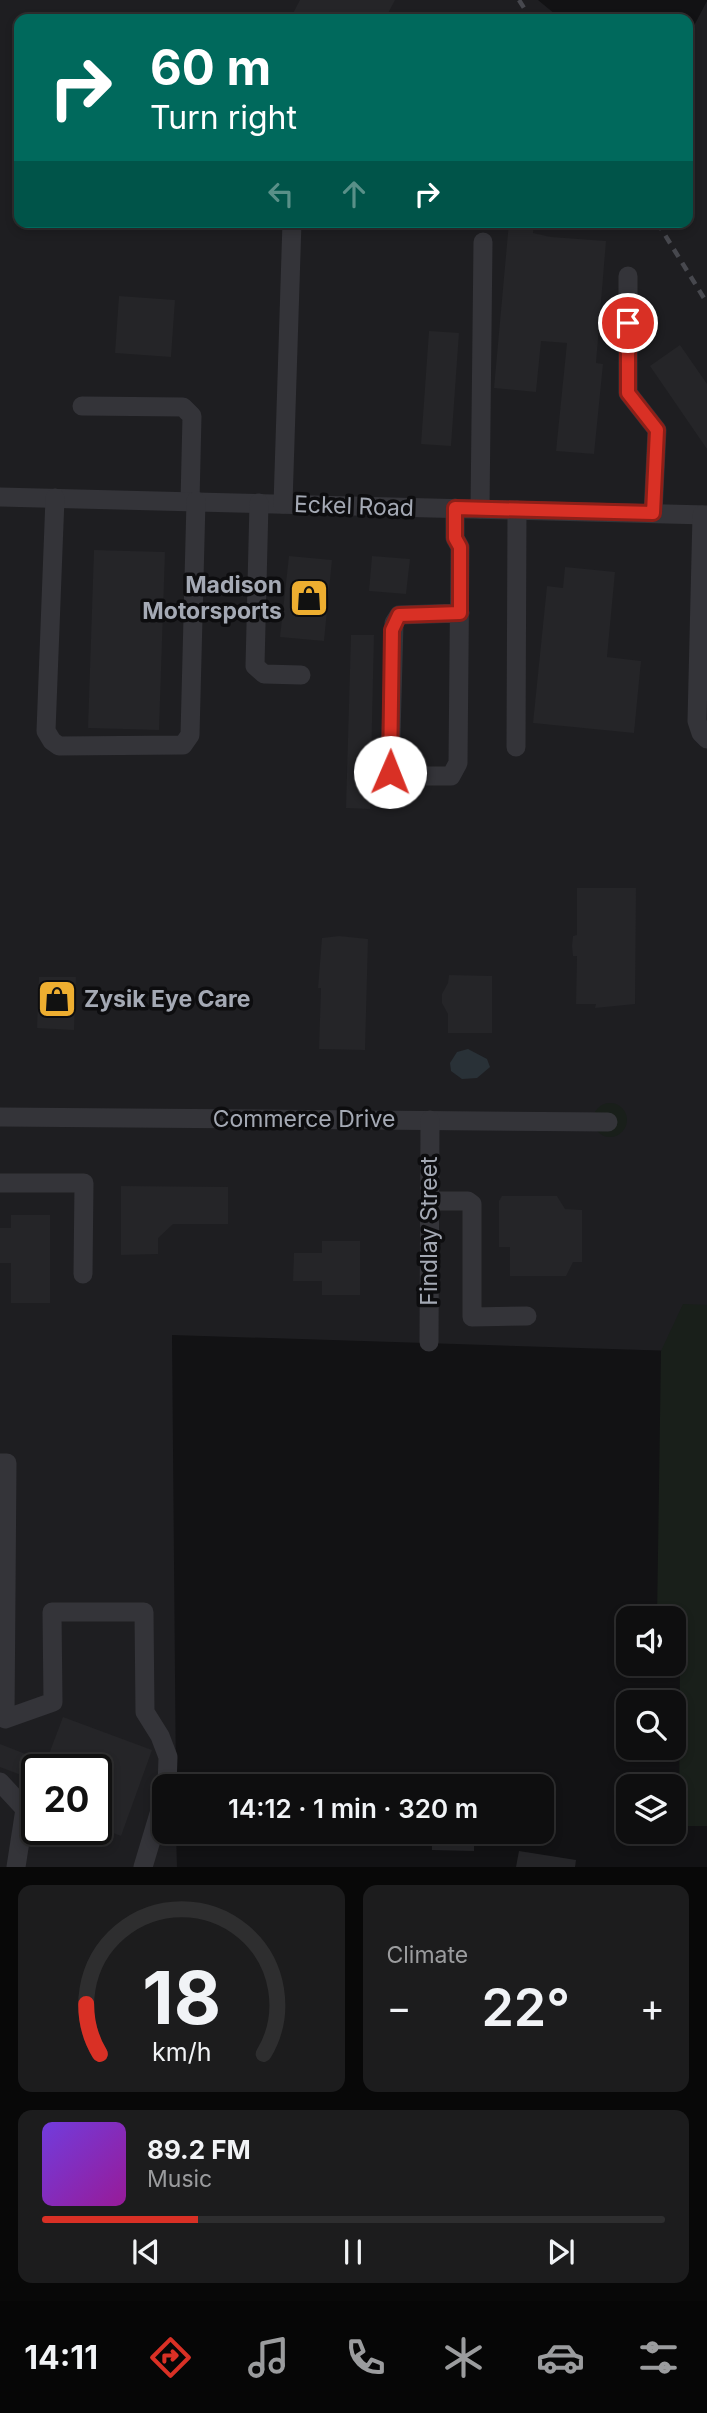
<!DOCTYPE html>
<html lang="en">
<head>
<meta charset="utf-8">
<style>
	:root { --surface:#0e0e0f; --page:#1c1c1d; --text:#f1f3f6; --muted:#9b9c9e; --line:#2e2e2f; --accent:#d93025 }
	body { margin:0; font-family:Inter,sans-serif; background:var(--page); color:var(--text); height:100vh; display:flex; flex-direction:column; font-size:26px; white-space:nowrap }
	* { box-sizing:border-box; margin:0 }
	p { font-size:23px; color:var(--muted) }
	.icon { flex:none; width:38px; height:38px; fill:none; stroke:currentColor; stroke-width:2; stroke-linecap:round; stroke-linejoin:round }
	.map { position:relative; height:1867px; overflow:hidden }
	.drawer { display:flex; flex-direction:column; gap:18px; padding:18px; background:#080808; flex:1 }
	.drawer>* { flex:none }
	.top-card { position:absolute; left:14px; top:14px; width:679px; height:214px; border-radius:14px; box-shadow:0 4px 10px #0003,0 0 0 2px var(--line); background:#00695c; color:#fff; overflow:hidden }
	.controls { position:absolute; left:616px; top:1606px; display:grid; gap:14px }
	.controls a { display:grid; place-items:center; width:70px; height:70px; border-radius:14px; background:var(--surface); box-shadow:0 4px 10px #0003,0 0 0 2px var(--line); font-size:35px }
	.speed { position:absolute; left:21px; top:1754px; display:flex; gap:14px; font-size:35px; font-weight:700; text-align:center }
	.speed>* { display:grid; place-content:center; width:91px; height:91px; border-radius:50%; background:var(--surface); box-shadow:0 4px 10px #0003,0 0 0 2px var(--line); line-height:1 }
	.speed .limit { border:4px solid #111; border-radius:10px; background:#fff; color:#111 }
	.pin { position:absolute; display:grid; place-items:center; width:60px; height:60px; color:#fff; margin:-30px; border:4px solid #fff; border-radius:50%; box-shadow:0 2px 7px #0007 }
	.me { position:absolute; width:77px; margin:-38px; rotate:1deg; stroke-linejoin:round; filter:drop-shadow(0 0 5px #0008) }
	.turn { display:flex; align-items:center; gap:24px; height:147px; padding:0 21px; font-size:32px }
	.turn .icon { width:91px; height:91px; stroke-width:2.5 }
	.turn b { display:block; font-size:49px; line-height:60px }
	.lanes { display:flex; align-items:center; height:66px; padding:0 21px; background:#0003; justify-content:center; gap:35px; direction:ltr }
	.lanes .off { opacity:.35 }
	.big { font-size:52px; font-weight:600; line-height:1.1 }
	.drawer .widget { flex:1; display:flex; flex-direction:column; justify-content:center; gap:10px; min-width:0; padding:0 24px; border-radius:14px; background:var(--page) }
	.drawer .dial { align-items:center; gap:0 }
	.dial svg { height:182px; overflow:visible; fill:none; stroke:var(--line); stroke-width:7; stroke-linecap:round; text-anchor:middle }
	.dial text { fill:var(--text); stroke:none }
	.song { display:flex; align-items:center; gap:21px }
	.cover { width:84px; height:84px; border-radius:10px; background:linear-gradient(135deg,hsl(260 70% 55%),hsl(300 70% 35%)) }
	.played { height:7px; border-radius:4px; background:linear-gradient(90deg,var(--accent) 25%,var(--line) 25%) }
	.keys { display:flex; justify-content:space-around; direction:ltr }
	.heat { display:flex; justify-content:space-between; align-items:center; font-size:38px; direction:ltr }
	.drawer .tiles { flex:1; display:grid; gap:18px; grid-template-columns:1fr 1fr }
	.widget:last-child { grid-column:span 2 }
	.trip { position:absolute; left:152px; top:1774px; width:402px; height:70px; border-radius:14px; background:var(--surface); box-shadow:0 4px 10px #0003,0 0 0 2px var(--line); font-weight:600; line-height:70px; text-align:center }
	.tab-bar { display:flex; height:112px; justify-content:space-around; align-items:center; background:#060606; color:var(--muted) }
	.tab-bar .icon { width:49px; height:49px }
	.tab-bar .on { color:var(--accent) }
	.tab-bar b { font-size:32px; color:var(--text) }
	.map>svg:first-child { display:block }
	.built { fill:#1e1e21; fill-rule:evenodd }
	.green { fill:#191f1a }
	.water { fill:#293137 }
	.building { fill:#252528 }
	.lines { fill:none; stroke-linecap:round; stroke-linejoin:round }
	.minor { stroke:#343439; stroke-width:19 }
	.rail { stroke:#47484e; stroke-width:4.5; stroke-dasharray:9 7; stroke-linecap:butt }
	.route-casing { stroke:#8d1f18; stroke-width:18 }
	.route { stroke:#d93025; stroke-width:12 }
	.labels { text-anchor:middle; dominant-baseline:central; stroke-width:7; stroke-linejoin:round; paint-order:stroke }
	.street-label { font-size:23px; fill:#a4a9b4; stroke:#0d0d0f }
	.poi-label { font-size:23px; font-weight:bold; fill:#a4a9b4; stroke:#0d0d0f; text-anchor:end }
</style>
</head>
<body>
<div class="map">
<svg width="707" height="1867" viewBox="0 0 707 1867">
	<rect width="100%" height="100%" fill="#121214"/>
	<path class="built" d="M0 0H538L561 19H19V222H688V37L707 1V1352L172 1335 176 1787H164V1832H176L177 1867H0ZM37 1769H96V1829H37Z"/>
	<g class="green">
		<circle cx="610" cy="1120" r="17"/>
		<path d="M683 1304 707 1305V1826H679L680 1650H674V1619H657L661 1351Z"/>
	</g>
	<path class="water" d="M468 1049 487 1059 490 1067 477 1078 462 1079 451 1071 450 1063 457 1052Z"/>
	<g class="building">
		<path d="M300 0H395L385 19H290Z"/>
		<path d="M509 222H534L533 233 551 237 606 241 596 363 603 364 594 454 556 451 567 343 541 341 536 392 494 388Z"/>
		<path d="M119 296 175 300 171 357 115 353Z"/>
		<path d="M429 331 459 333 451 446 421 444Z"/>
		<path d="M680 345 707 384V449L650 366Z"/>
		<path d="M94 550 165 552 159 730 88 728Z"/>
		<path d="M289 556 332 560 324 641 280 637Z"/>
		<path d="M372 556 410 559 406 594 369 591Z"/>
		<path d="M565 567 615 572 607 657 641 661 634 733 533 723 547 586 563 588Z"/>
		<path d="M351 635H374L370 809 346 808Z"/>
		<path d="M577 888H636L635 1004 595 1008 596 1004H576L577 956H573L572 946 573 936 577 935Z"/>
		<path d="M339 936 368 939 365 1050 319 1049 321 988H318L322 938Z"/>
		<path d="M449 975 492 976V1033H448V1014L442 1003V994L448 983Z"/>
		<path d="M39 977H76L74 1030 37 1028Z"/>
		<path d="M121 1186 228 1187V1224H173L158 1238V1254L121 1255Z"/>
		<path d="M502 1196H557L565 1209 582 1210V1262H573L566 1276H510V1247H499V1201Z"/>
		<path d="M11 1215H50V1303H11V1263H0V1228H11Z"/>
		<path d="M322 1241H360V1295H322V1281H293L294 1253H322Z"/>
		<path d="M63 1717 152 1750 121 1836 96 1826V1769H37V1781L0 1767V1744L46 1762Z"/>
		<path d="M432 1832H474V1851L432 1850Z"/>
		<path d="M519 1851 576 1860 575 1867H516Z"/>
	</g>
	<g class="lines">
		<g class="minor">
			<path d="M628 276V393L657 430 653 513"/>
			<path d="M82 406 183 407 192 416 190 501"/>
			<path d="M0 497 707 515"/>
			<path d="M55 498 46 731 52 741 59 746 183 745 190 735 196 501"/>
			<path d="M259 503 255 666 264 674 301 675"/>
			<path d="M283 504 292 222"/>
			<path d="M455 508V538L460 547 458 763 451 776H395L390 772 394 623 399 615 460 613"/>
			<path d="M480 509 483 242"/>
			<path d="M702 515 697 721 701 733 707 739"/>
			<path d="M516 747 517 510"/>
			<path d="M0 1117 608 1122"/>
			<path d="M0 1183H84L83 1274"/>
			<path d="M430 1201H468L472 1204V1317L527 1316"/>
			<path d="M429 1342 430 1120"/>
			<path d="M0 1463H7L5 1719 53 1702 52 1612H144L145 1712 160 1736 168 1757 167 1787"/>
			<path d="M0 1782 25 1809 16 1867"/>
			<path d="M143 1867 164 1797"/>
		</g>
		<g class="rail">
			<path d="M519 0 531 19"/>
			<path d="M657 222 707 303"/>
		</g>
	</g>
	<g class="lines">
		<g class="route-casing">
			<path id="route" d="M390 772 392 630 399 615 460 613V547L455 538V508L653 513 657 430 628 393V323"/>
		</g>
		<use href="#route" class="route"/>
	</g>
	<defs>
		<g id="shop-square" transform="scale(2.0125)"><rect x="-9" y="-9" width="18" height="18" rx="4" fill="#eeae30" stroke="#0d0d0f"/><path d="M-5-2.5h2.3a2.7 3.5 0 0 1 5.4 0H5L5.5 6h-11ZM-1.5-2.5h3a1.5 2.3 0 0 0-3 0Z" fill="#111"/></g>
	</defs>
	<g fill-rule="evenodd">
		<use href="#shop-square" x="309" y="598"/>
		<use href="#shop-square" x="57" y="999"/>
	</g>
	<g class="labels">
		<g class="street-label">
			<text transform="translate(354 506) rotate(2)">Eckel Road</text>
			<text x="304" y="1119">Commerce Drive</text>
			<text transform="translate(429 1231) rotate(-90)">Findlay Street</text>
		</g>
		<g class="poi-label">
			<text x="282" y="585">Madison<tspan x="282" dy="26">Motorsports</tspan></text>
			<text x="84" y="999" text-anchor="start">Zysik Eye Care</text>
		</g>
	</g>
</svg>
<div class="controls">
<a><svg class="icon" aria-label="sound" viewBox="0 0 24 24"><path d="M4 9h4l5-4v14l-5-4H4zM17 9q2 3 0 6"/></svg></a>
<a><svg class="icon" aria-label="search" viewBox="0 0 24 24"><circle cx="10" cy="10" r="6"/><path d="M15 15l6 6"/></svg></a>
<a><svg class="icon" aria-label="layers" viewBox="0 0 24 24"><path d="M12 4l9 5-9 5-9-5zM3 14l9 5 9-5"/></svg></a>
</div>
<div class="speed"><div class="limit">20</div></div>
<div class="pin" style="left:628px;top:323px;background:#d93025"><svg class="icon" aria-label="arrive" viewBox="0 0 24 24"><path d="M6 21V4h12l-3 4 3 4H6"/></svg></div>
<svg class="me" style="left:390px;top:772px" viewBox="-20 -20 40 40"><circle r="19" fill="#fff"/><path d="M0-13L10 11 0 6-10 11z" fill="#d93025"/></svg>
<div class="trip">14:12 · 1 min · 320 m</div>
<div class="top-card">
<div class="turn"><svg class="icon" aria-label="right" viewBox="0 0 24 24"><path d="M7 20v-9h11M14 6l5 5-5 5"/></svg><div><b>60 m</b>Turn right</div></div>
<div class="lanes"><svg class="icon off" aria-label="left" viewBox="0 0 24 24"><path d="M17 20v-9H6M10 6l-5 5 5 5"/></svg><svg class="icon off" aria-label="ahead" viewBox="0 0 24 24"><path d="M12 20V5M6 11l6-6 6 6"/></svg><svg class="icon" aria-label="right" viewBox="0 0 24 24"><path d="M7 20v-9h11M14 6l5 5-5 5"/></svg></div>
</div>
</div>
<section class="drawer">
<div class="tiles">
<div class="widget dial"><svg viewBox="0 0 100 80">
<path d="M14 69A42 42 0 1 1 86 69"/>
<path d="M14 69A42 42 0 0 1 8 47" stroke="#d93025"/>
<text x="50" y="56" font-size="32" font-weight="700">18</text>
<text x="50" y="72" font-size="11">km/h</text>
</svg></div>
<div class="widget"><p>Climate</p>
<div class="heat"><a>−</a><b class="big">22°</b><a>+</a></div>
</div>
<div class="widget">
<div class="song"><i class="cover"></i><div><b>89.2 FM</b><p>Music</p></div></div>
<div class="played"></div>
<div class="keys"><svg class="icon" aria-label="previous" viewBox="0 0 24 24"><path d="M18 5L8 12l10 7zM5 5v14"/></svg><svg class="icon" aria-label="pause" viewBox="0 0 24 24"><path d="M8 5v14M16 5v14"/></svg><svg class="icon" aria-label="next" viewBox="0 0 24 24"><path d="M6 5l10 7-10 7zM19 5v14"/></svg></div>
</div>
</div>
</section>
<nav class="tab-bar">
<b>14:11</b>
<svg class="icon on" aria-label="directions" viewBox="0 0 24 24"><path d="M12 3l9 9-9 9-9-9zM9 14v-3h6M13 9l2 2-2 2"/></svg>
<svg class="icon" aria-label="music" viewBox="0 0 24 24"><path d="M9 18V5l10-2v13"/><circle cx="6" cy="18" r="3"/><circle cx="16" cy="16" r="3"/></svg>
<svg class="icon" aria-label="phone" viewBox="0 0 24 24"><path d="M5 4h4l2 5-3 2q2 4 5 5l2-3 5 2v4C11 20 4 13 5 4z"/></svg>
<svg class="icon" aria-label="climate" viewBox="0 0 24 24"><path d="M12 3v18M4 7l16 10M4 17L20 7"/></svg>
<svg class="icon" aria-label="car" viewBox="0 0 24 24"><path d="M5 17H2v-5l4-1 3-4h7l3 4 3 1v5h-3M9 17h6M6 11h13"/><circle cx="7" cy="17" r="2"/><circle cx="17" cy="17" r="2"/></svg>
<svg class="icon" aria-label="filters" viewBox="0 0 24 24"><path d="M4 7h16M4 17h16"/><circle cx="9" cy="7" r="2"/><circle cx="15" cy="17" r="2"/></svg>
</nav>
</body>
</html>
